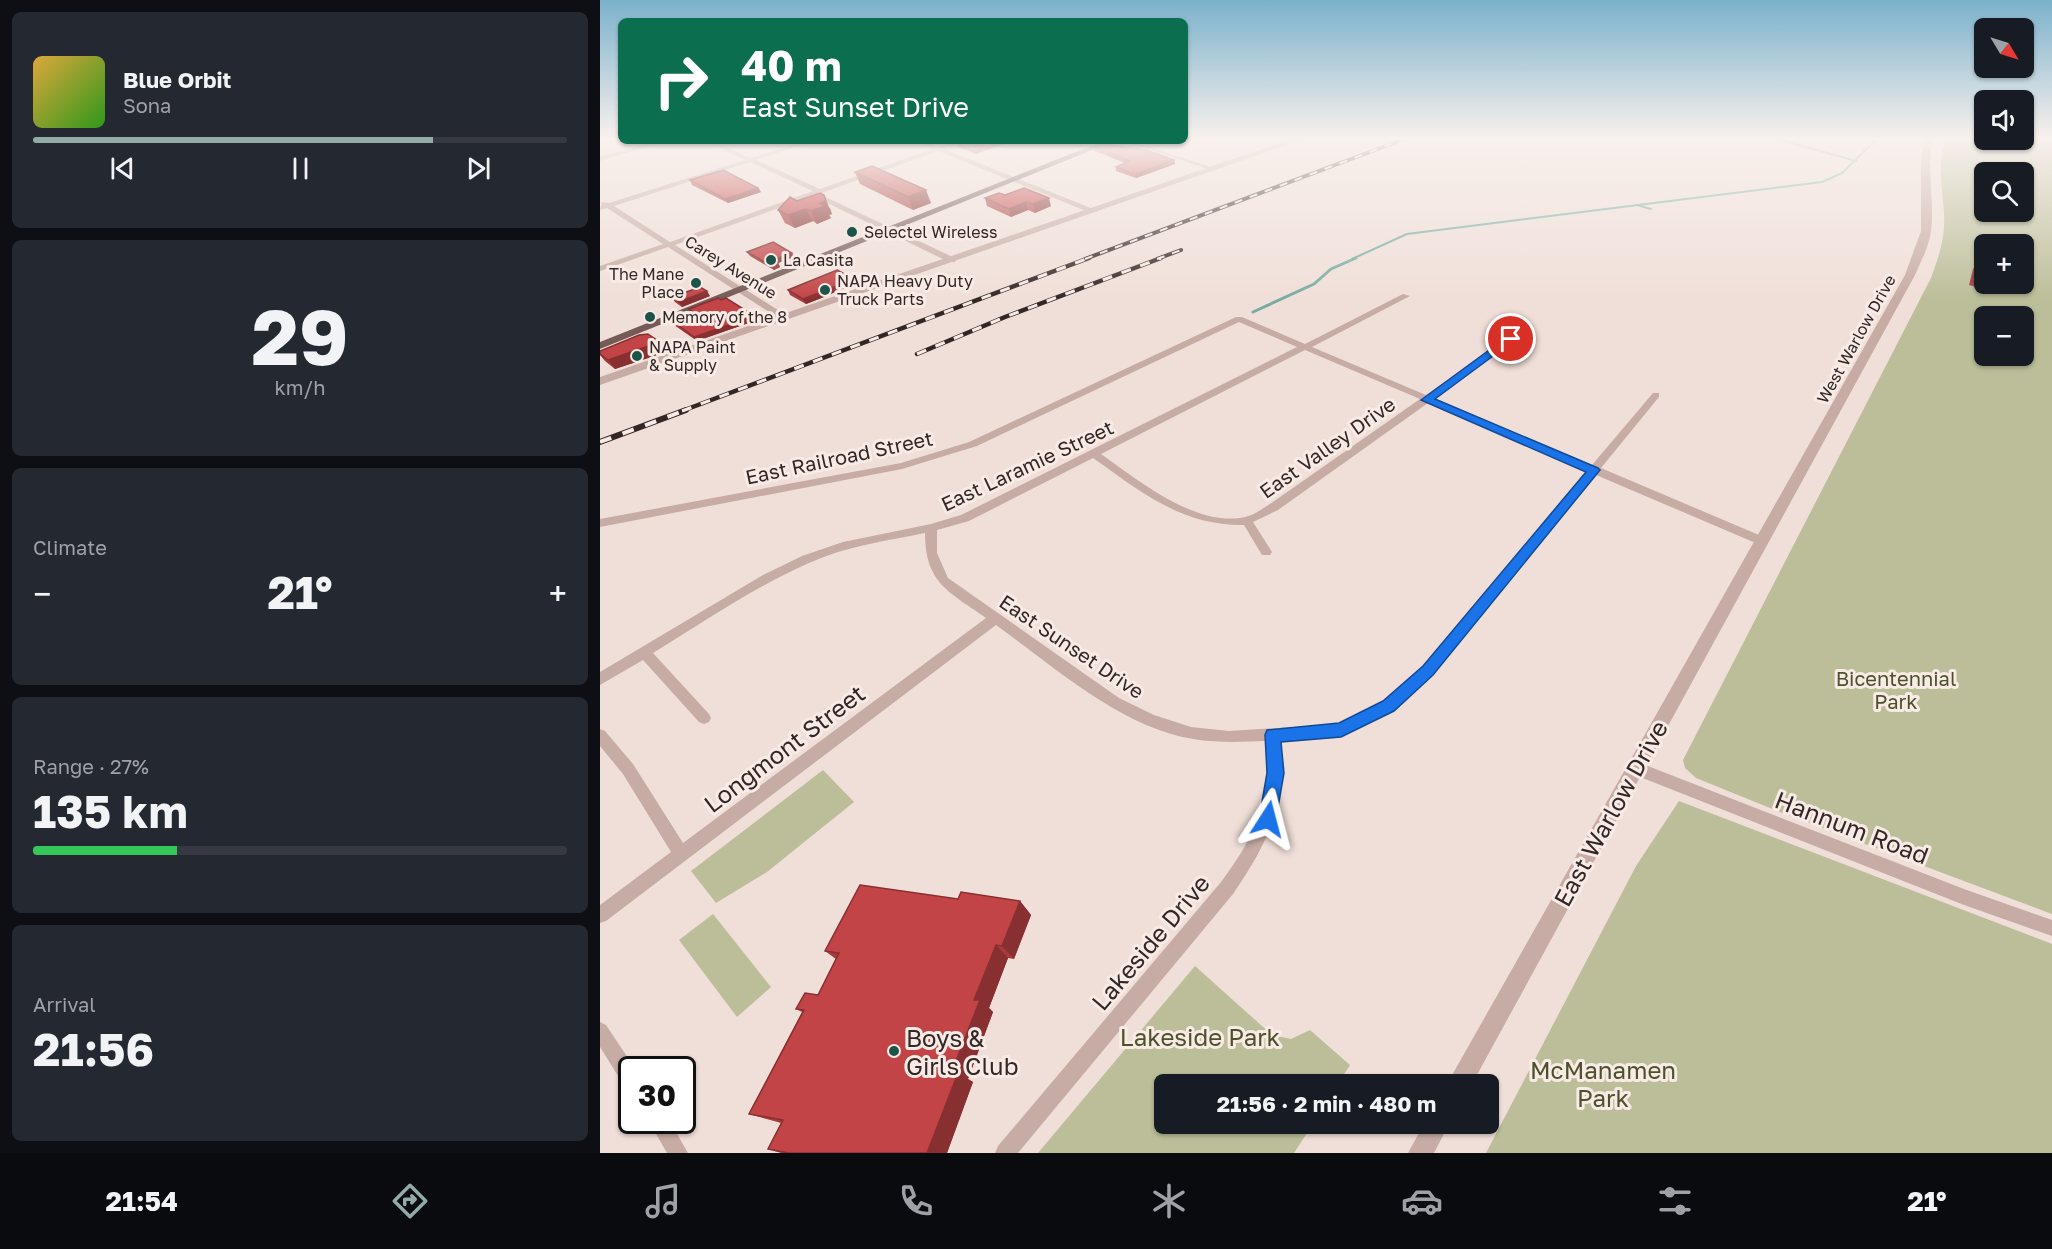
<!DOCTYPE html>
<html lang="en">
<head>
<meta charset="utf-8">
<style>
	:root { --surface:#171b24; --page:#242831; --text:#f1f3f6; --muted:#9ea1a6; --line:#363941; --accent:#92aba8 }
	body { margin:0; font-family:"Golos Text",sans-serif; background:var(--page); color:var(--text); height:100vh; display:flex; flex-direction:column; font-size:22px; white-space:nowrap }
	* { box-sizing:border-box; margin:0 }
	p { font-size:20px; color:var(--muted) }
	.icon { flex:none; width:33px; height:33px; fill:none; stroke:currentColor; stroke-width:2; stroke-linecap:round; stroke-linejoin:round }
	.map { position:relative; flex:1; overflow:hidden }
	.sheet { display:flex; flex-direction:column; gap:12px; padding:12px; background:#0d0f14; width:600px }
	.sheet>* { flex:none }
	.hud { position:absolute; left:18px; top:18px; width:570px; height:126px; border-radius:9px; box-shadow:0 2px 4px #0004; background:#0b6e4f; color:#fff; overflow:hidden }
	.needle { width:39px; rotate:128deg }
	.fabs { position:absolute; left:1374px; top:18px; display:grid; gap:12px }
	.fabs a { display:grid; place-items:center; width:60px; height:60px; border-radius:9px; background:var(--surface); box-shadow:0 2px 4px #0004; font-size:30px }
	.speed { position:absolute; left:18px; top:1056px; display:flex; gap:12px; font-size:30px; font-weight:700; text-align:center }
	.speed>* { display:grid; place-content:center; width:78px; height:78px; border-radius:50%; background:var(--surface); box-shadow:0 2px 4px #0004; line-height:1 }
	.speed .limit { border:3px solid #111; border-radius:9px; background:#fff; color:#111 }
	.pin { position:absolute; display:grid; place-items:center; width:51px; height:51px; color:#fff; margin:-26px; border:3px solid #fff; border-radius:50%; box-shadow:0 2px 6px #0007 }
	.me { position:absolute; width:66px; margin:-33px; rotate:9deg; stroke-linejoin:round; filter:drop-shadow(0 0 4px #0008) }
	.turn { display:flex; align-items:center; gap:21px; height:126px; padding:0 24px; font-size:27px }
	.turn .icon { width:78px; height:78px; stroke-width:2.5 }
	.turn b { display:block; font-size:42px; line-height:51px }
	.big { font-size:45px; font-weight:700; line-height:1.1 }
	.sheet .tile { flex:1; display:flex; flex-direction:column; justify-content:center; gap:9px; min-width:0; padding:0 21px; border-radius:9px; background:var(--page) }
	.sheet .dial { align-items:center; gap:0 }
	.dial b { font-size:78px; line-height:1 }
	.song { display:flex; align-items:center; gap:18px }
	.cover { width:72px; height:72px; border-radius:9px; background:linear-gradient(135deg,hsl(40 70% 55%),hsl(110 70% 35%)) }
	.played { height:6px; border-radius:3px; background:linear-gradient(90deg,var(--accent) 75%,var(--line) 75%) }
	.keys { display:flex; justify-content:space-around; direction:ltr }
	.heat { display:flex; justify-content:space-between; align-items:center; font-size:33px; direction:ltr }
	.charge { height:9px; border-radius:4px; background:linear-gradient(90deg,#34c759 27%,var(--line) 0) }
	.trip { position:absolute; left:554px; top:1074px; width:345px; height:60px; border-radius:9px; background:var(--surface); box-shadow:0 2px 4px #0004; font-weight:700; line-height:60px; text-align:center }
	.tabs { display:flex; height:96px; justify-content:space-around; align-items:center; background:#090b0e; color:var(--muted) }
	.tabs .icon { width:42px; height:42px }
	.tabs .current { color:var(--accent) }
	.tabs b { font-size:27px; color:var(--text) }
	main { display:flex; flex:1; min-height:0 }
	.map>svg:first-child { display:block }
	.green { fill:#bbbe99; fill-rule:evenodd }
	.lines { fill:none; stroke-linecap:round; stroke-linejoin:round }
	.stream-far1 { stroke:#78aca1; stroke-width:2 }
	.stream { stroke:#78aca1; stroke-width:3 }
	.minor { fill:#c7aca5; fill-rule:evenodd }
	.tertiary { fill:#c7aca5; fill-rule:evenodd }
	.primary { fill:#755a57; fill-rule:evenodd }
	.rail-far2-casing { stroke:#332726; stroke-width:4 }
	.rail-far1-casing { stroke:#332726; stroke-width:4.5 }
	.rail-casing { stroke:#332726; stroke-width:6 }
	.rail-far2 { stroke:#f8eae4; stroke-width:2; stroke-dasharray:8; stroke-linecap:butt }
	.rail-far1 { stroke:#f8eae4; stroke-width:3; stroke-dasharray:10; stroke-linecap:butt }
	.rail { stroke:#f8eae4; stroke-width:4; stroke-dasharray:12; stroke-linecap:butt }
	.wall { fill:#a73a3c }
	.shaded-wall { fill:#883031 }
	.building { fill:#c24446; stroke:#883031; stroke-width:1.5 }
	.route { fill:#1a73e8; stroke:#114b97; stroke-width:1.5 }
	.poi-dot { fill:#1d5349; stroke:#f8eae4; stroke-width:2 }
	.labels { text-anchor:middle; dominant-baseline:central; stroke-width:6; stroke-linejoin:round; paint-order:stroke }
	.far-poi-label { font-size:16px; fill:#332726; stroke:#f8eae4; text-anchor:start }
	.far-street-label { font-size:16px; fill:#332726; stroke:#f8eae4 }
	.street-label { font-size:20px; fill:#332726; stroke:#f8eae4 }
	.park-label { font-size:20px; fill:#4d512b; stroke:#f8eae4 }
	.near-street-label { font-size:24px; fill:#332726; stroke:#f8eae4 }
	.near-park-label { font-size:24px; fill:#4d512b; stroke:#f8eae4 }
	.near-poi-label { font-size:24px; fill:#332726; stroke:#f8eae4; text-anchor:start }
</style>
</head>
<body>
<main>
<section class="sheet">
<div class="tile">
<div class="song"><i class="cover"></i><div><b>Blue Orbit</b><p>Sona</p></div></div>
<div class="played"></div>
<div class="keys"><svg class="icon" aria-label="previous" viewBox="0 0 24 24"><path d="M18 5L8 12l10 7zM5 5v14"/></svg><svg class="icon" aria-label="pause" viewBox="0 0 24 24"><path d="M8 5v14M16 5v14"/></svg><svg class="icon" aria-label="next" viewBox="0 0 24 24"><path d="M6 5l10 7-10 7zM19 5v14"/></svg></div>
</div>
<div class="tile dial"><b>29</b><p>km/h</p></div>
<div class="tile"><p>Climate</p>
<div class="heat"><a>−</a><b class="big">21°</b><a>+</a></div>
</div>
<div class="tile"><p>Range · 27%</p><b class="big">135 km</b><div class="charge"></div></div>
<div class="tile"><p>Arrival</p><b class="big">21:56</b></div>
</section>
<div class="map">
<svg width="1452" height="1153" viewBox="0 0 1452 1153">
	<rect width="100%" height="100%" fill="#f0dfd8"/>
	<g class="green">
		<path d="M1347 138H1452V914L1175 810 1096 778 1085 768 1083 760 1331 278C1337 261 1343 245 1344 227 1346 198 1334 166 1347 138ZM1384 172H1424V212H1384ZM1384 244H1424V284H1384ZM1384 316H1424V356H1384Z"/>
		<path d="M223 770 254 802 167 872 116 903 91 871Z"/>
		<path d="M1079 801 1452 944V1153H886L1036 866Z"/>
		<path d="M113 914 171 987 137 1017 79 940Z"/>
		<path d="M595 966 672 1035 691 1039 710 1030 750 1065 738 1084H564V1124H713L694 1153H438Z"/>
	</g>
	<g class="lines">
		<g class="stream-far1">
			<path d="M1174 138 1256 161"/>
			<path d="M1037 205 1051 209"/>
			<path d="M752 259 807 234 1222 182 1242 173 1278 138"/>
		</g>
		<path class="stream" d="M653 312 714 284 731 269 756 258"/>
		<g class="minor">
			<path d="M55 141H65L0 161V157Z"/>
			<path d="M105 141H113L151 158 205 141H214L156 160 220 189 332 149 314 141H322L338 147 355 141H364L344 149 498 211 491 213 338 151 219 194 355 258V262H349L213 196 75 245 189 317V321H183L68 247 0 271V266L63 244 7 208 0 210 2 202 9 203 145 160ZM150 162 213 191 70 242 14 206Z"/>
			<path d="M524 141H533L616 169 611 170Z"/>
			<path d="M803 294 810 296 712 347 826 395 908 337H914V341L834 398 992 465 1053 393H1059V397L1001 468 1166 538 1168 541 1166 544H1158L996 475 833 674 794 710 741 736 680 740C684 807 670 840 633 894L418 1153H395L398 1146 621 882C658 832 669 804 666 741 641 742 618 743 593 739 522 728 453 666 396 625L6 921 0 923V905L71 852 23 774 0 746V729L5 731 33 764 83 843 386 618C350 592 325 584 325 533 286 541 246 546 209 563 154 587 104 622 53 653L109 714 111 718 109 722 104 724 99 722 43 660 0 685V672L163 575 202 556 243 542 331 524 361 515 697 347 639 322 377 446 302 469 0 527V519L301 463 369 442 636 317H642L705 344ZM705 350 820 399 670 504C662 509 654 515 645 517 596 528 538 480 501 454ZM828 403 987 471 823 666 784 702 739 724 629 731 591 727 554 715 519 698 348 578 337 553V530L369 521 493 458C541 492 582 526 644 525L662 555H670L672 552 653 522 678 510Z"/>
			<path d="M1035 761 1364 889 1452 920V936L1364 905 1030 773 1028 768 1030 763Z"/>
			<path d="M0 1022 6 1025 36 1070H32V1089L25 1087 0 1047Z"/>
			<path d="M48 1120H69L88 1153H67Z"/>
		</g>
		<g class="tertiary">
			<path d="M694 138H706L0 385V377Z"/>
			<path d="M1325 138H1333C1326 169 1335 200 1331 231 1329 247 1321 261 1315 275L872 1084H847L1305 275 1321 231V161Z"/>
			<path d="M824 1124H849L834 1153H808Z"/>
		</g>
		<path class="primary" d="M503 141H514L0 349V342Z"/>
		<g class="rail-far2-casing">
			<g id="rail-far2">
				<path d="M485 259 807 138"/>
				<path d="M557 259 581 250"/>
			</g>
		</g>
		<g class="rail-far1-casing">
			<g id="rail-far1">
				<path d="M317 354 405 317 561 258"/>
				<path d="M82 411 489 258"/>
			</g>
		</g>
		<g class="rail-casing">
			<path id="rail" d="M0 442 86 410"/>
		</g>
		<use href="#rail-far2" class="rail-far2"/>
		<use href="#rail-far1" class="rail-far1"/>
		<use href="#rail" class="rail"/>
	</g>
	<g class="wall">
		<path d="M356 141H411L376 154 358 147Z"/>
		<path d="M494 147 574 160 575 164 536 178 516 171V167L525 163 495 151Z"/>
		<path d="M255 172 331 203 313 210 260 184Z"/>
		<path d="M90 180 158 188 161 192 128 203 92 185Z"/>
		<path d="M405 195 451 206 435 213 428 210 411 217 387 206 385 198Z"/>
		<path d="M197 201 230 208 232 214 229 215 231 218 217 224 213 221 195 228 185 223 178 210Z"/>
		<path d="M147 252 194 257 178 263 180 267 174 270 150 256Z"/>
		<path d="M1376 265 1396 287 1393 291 1369 285 1373 269Z"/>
		<path d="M256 283 219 299 206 304 190 295 188 290Z"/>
		<path d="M110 296 82 307 75 302 72 297Z"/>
		<path d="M89 309 157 320 97 341 74 325 71 320 91 312Z"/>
		<path d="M0 351 66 352 15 369 5 361 0 355Z"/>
		<path d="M358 899 420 901 431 915 414 959 408 958 389 1008 393 1012 368 1079 373 1082 347 1153H181L168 1149 181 1123 174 1121 149 1114 202 1012 196 1009 218 995 236 959 225 951Z"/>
	</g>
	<g class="shaded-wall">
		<path d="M372 141H411L376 154Z"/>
		<path d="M574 160 575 164 536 178 535 174Z"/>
		<path d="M158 188 161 192 128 203 125 199Z"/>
		<path d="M326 190 331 203 313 210 308 197Z"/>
		<path d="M224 195 232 214 229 215 231 218 217 224 211 211 220 203Z"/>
		<path d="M449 198 451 206 435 213 433 204Z"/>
		<path d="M426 202 428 210 411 217 409 209Z"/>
		<path d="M206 209 213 221 195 228 188 215Z"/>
		<path d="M192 253 194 257 178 263 176 259Z"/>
		<path d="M178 263 180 267 174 270 172 266Z"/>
		<path d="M254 279 256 283 219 299 206 304 203 299Z"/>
		<path d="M107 291 110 296 82 307 79 302Z"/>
		<path d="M155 316 157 320 97 341 94 337Z"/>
		<path d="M60 342 66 352 15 369 8 360Z"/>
		<path d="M420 901 431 915 414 959 402 946Z"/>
		<path d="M396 945 408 958 389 1008 393 1012 368 1079 373 1082 347 1153H327L374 1000Z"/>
	</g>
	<g class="building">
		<path d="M502 144 546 150 574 160 535 174 516 167 530 161 494 147Z"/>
		<path d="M272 166 326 190 308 197 255 172Z"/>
		<path d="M123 170 158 188 125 199 90 180Z"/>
		<path d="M424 188 449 198 433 204 426 202 409 209 385 198 399 193 405 195Z"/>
		<path d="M220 193 224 195 226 201 220 203 225 206 211 211 206 209 188 215 178 210 190 197 197 201Z"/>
		<path d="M173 242 192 253 176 259 178 263 172 266 147 252Z"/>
		<path d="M1376 265 1384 267V284H1397L1396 287 1372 281Z"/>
		<path d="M237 270 254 279 203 299 188 290Z"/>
		<path d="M100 287 107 291 79 302 72 297Z"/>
		<path d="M118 298 121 300 126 298 155 316 94 337 71 320 93 312 89 309Z"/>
		<path d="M48 334 60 342 8 360 0 354V351L39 335Z"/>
		<path d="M260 885 358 899 361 892 420 901 402 946 396 945 374 1000H380L352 1071 358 1073 327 1153H188L168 1149 183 1120 149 1114 204 1010 196 1009 205 993 218 995 239 953 225 951Z"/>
	</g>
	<linearGradient id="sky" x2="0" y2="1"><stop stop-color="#7bb1cc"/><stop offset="0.46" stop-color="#f8f1ed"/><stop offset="1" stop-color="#f8f1ed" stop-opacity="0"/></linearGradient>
	<rect width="1452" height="300" fill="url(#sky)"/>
	<path class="route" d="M907 337 916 339 835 399 998 468 1000 470 833 675 794 711 741 737 681 742 684 773 676 819 674 825 668 828 662 825 659 819 667 773 665 735 667 730 739 723 783 701 823 666 986 472 821 400Z"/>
	<g class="poi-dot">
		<circle cx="252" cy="232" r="6"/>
		<circle cx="171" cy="260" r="6"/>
		<circle cx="96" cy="283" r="6"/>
		<circle cx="225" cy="290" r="6"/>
		<circle cx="50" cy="317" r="6"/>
		<circle cx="37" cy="356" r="6"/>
		<circle cx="294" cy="1051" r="6"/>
	</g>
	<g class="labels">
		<g class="far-poi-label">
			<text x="264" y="232">Selectel Wireless</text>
			<text x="183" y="260">La Casita</text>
			<text x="84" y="274" text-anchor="end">The Mane<tspan x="84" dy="18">Place</tspan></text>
			<text x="237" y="281">NAPA Heavy Duty<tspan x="237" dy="18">Truck Parts</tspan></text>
			<text x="62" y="317">Memory of the 8</text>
			<text x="49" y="347">NAPA Paint<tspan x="49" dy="18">&amp; Supply</tspan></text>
		</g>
		<g class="far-street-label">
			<text transform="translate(131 267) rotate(32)">Carey Avenue</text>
			<text transform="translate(1256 339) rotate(-61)">West Warlow Drive</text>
		</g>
		<g class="street-label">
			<text transform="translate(727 447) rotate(-35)">East Valley Drive</text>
			<text transform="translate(239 457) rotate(-12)">East Railroad Street</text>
			<text transform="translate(427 465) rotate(-25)">East Laramie Street</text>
			<text transform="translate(472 646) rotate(34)">East Sunset Drive</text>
		</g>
		<g class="park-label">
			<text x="1296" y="678">Bicentennial<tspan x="1296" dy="23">Park</tspan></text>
		</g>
		<g class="near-street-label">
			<text transform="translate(184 748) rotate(-37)">Longmont Street</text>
			<text transform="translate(1010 813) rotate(-61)">East Warlow Drive</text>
			<text transform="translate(1252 827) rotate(21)">Hannum Road</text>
			<text transform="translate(550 942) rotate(-50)">Lakeside Drive</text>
		</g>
		<g class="near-park-label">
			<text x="600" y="1036">Lakeside Park</text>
			<text x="1003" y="1069">McManamen<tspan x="1003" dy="28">Park</tspan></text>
		</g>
		<g class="near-poi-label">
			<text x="306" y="1037">Boys &amp;<tspan x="306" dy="28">Girls Club</tspan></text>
		</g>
	</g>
</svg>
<div class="fabs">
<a><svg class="needle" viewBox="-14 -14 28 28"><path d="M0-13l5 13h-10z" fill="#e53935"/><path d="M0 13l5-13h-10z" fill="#9ea1a6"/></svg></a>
<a><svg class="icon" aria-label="sound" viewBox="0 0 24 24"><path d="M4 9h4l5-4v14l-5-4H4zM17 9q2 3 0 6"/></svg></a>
<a><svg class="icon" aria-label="search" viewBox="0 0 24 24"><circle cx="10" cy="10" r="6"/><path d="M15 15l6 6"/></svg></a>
<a>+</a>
<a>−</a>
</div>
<div class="speed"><div class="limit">30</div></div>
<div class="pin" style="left:911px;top:339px;background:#d93025"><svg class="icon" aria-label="arrive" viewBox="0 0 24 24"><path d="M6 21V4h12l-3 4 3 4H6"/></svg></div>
<svg class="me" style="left:668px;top:819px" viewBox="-20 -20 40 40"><path d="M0-17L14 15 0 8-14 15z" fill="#1a73e8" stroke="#fff" stroke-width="4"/></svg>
<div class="trip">21:56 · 2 min · 480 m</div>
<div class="hud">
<div class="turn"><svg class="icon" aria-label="right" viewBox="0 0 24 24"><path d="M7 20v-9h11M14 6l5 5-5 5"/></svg><div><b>40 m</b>East Sunset Drive</div></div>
</div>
</div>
</main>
<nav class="tabs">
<b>21:54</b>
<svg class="icon current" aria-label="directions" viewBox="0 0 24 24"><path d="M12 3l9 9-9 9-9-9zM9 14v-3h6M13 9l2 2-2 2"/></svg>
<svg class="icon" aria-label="music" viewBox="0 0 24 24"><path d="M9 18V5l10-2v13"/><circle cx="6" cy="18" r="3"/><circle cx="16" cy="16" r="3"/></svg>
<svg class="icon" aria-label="phone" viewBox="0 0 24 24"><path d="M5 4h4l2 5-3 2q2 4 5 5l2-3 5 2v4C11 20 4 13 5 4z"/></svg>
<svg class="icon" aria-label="climate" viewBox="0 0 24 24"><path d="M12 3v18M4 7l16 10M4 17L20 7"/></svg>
<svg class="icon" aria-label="car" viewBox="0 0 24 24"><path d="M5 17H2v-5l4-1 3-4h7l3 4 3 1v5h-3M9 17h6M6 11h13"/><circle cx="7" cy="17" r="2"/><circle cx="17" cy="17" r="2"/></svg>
<svg class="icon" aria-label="filters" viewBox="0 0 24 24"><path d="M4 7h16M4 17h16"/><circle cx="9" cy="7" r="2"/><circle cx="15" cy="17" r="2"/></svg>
<b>21°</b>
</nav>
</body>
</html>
